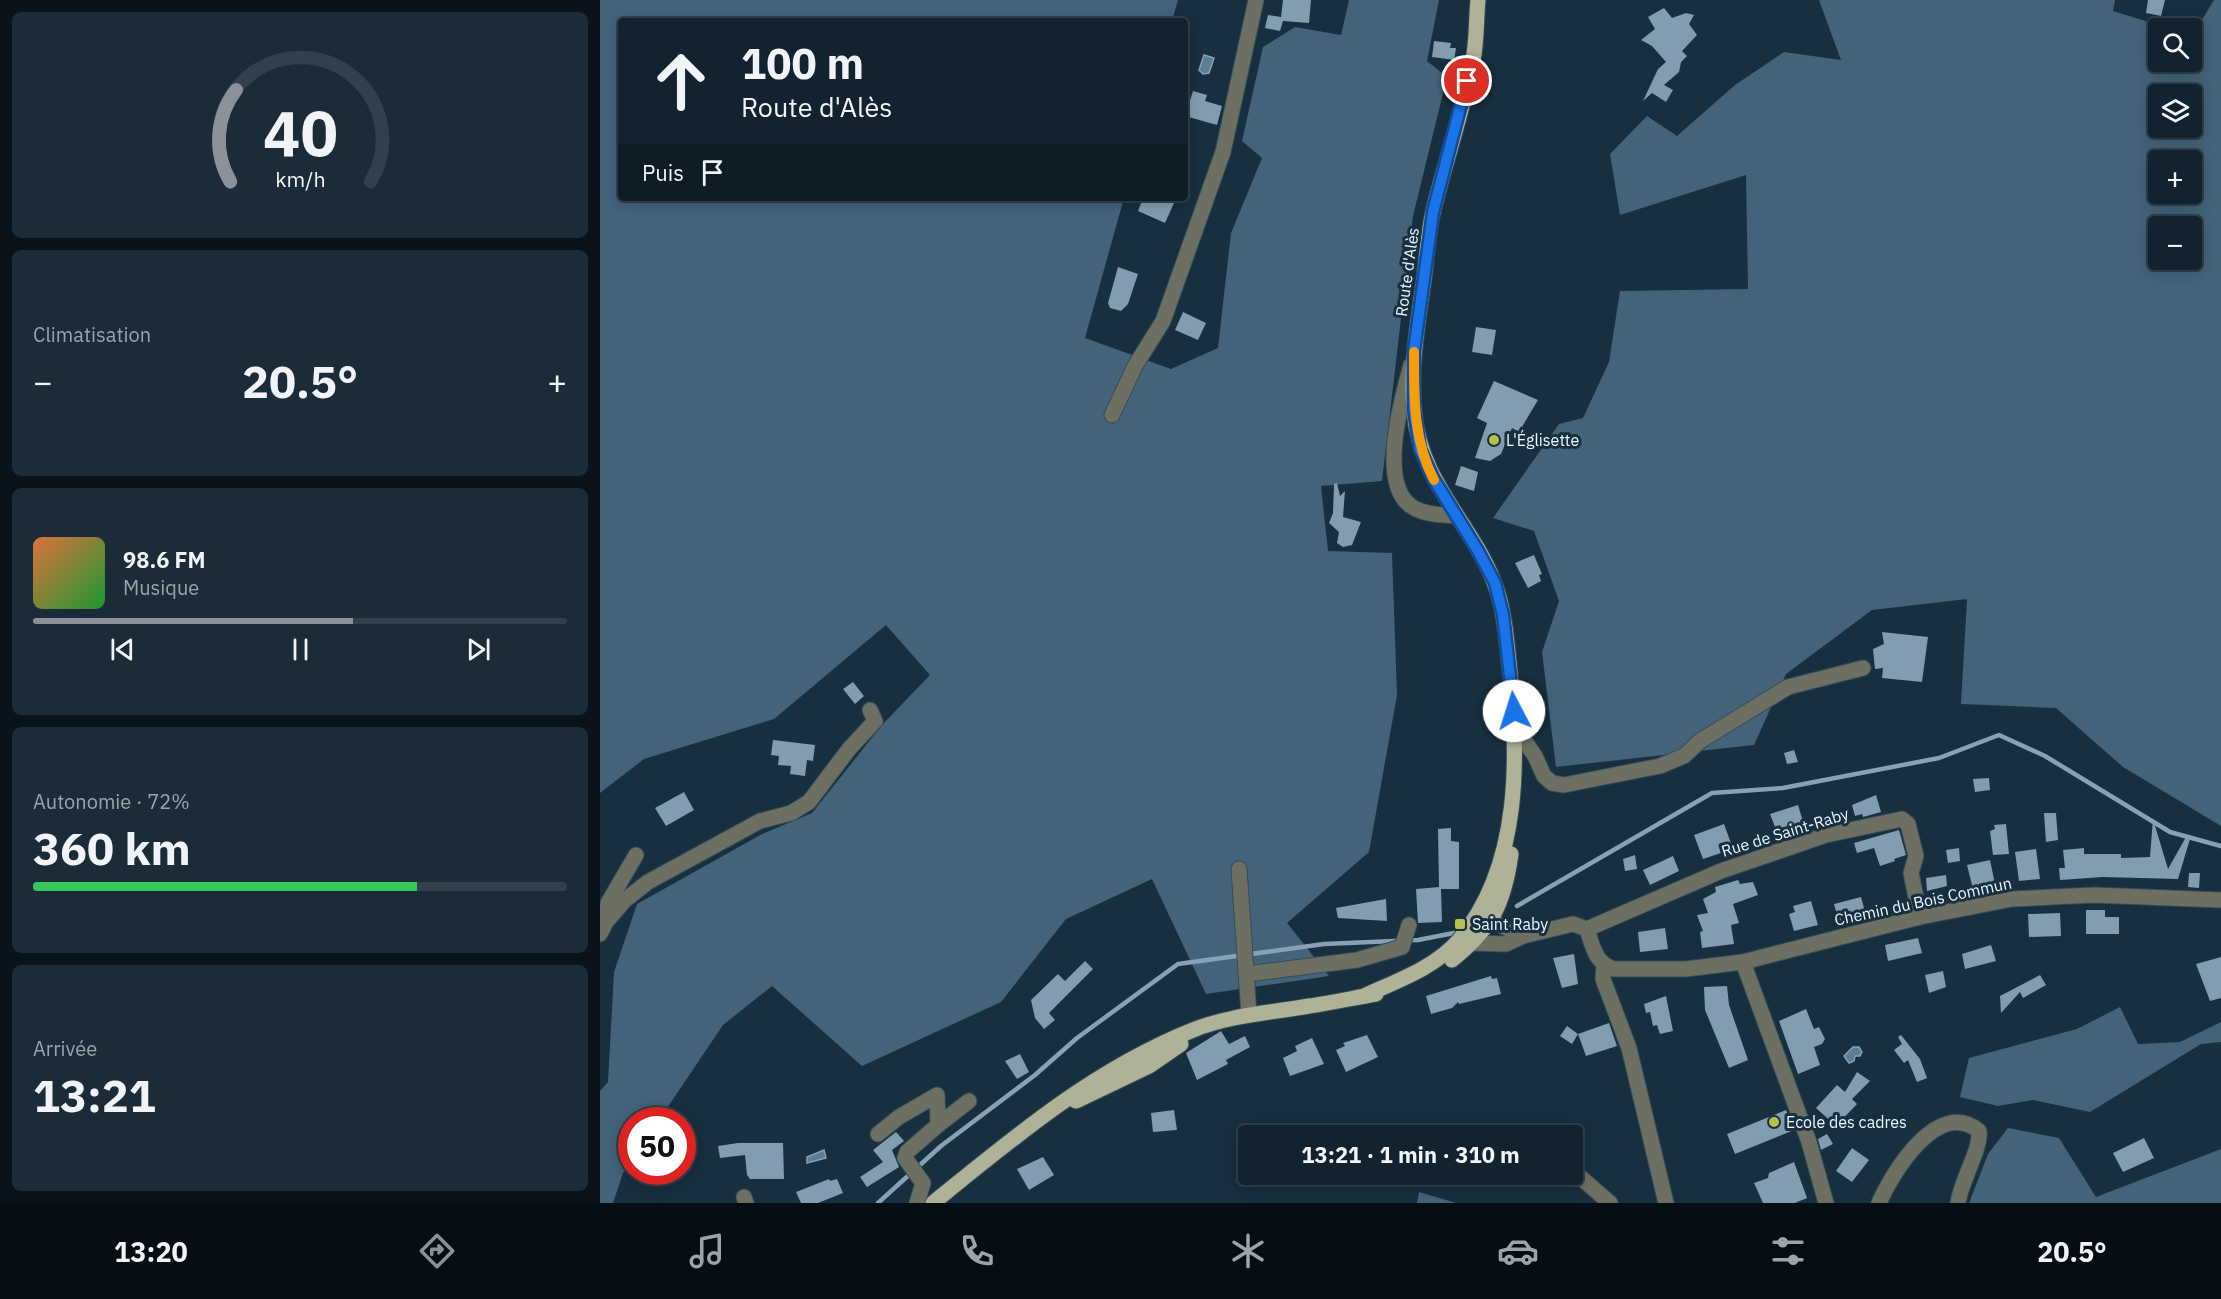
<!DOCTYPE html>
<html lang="fr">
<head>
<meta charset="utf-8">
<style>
	:root { --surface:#12232f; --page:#1b2b37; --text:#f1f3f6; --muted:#9ca4aa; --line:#31404b; --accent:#8c9099 }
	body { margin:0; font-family:"IBM Plex Sans",sans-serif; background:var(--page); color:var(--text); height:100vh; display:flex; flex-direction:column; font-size:22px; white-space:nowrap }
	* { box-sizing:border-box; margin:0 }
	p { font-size:20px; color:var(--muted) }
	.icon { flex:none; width:33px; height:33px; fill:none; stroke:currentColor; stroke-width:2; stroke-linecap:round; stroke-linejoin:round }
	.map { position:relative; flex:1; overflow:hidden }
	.panel { display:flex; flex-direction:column; gap:12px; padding:12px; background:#0a131a; width:600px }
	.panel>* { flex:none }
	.hud { position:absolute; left:18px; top:18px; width:570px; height:183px; border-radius:6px; box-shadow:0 3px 15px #0003,0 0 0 2px var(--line); background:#12232f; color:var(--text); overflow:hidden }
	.buttons { position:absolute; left:1548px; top:18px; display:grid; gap:12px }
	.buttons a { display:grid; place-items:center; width:54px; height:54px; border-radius:6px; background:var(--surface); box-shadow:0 3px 15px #0003,0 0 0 2px var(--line); font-size:30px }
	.speed { position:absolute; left:18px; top:1107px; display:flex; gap:12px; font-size:30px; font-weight:700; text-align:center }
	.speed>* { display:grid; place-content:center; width:78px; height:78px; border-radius:50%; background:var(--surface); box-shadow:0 3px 15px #0003,0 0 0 2px var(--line); line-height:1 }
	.speed .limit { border:9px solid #d22; background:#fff; color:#111 }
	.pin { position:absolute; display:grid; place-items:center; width:51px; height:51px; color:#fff; margin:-26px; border:3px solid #fff; border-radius:50%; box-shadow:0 2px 6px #0007 }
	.me { position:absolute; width:66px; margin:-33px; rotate:355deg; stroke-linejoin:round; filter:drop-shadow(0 0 4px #0008) }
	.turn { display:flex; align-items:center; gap:21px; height:126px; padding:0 24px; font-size:27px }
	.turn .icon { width:78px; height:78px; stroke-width:2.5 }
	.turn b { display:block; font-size:42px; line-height:51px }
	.then { display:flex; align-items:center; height:57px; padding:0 24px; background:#0003; gap:12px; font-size:22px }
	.big { font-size:45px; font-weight:700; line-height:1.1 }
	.panel .card { flex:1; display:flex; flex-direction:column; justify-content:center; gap:9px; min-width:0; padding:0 21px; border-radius:9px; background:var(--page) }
	.panel .dial { align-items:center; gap:0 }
	.dial svg { height:156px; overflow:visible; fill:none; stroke:var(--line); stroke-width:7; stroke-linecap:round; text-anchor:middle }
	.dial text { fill:var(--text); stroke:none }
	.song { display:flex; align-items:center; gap:18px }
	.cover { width:72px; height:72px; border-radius:9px; background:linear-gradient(135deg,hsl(20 70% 55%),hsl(130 70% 35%)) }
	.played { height:6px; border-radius:3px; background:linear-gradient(90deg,var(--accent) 60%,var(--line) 60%) }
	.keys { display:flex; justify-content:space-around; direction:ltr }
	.heat { display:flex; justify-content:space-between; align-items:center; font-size:33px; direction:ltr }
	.charge { height:9px; border-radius:4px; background:linear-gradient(90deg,#34c759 72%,var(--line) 0) }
	.trip { position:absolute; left:638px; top:1125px; width:345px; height:60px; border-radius:6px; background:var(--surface); box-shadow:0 3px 15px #0003,0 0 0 2px var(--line); font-weight:700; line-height:60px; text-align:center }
	.menu { display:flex; height:96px; justify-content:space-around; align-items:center; background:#070e13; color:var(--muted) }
	.menu .icon { width:42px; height:42px }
	.menu .on { color:var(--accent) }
	.menu b { font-size:27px; color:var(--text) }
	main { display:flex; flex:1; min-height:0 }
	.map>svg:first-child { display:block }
	.forest { fill:#43637b; fill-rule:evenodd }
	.water { fill:#5c7d96; stroke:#87a1b5; stroke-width:1.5 }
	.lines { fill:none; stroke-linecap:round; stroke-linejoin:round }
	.stream { stroke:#87a1b5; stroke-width:4.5 }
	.building { fill:#829cb0 }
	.minor-casing { stroke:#364b5a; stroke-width:17 }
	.major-casing { stroke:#364b5a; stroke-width:17 }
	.minor { stroke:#6e6f63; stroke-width:15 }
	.major { stroke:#afb299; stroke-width:15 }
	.route-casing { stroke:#114b97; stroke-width:15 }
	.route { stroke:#1a73e8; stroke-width:10 }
	.slow { stroke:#f59e0b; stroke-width:10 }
	.poi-dot { fill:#b8c147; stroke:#182f3f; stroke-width:2 }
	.labels { text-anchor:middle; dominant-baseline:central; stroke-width:6; stroke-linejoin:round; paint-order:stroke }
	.street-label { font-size:16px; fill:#ebf6fe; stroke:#182f3f }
	.poi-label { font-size:16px; fill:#ebf6fe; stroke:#182f3f; text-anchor:start }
</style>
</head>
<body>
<main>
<section class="panel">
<div class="card dial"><svg viewBox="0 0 100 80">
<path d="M14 69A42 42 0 1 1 86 69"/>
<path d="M14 69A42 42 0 0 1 17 22" stroke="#8c9099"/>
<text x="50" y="56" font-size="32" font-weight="700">40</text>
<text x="50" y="72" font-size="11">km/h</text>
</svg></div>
<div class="card"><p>Climatisation</p>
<div class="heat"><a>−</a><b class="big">20.5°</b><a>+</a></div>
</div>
<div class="card">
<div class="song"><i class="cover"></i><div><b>98.6 FM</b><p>Musique</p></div></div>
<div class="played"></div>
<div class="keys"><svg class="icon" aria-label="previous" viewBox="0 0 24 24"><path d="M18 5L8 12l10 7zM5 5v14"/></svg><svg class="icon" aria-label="pause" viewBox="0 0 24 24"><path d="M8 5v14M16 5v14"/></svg><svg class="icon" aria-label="next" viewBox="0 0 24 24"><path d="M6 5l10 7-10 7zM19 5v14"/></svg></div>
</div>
<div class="card"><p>Autonomie · 72%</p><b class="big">360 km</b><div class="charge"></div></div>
<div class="card"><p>Arrivée</p><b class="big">13:21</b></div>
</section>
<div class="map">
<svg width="1621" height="1203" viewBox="0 0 1621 1203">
	<rect width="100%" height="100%" fill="#182f3f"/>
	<g class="forest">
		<path d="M0 0H578L572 21H21V198H524L485 338 571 369 618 348 631 233 662 158 642 141 663 47 695 27 741 35 749 0H839L827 61 847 77 813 216 782 481 721 486 728 551 792 553 797 695 769 852 687 923 729 976 606 994 552 879 466 919 401 1002 262 1066 172 986 123 1025 59 1120H32L31 1161 23 1173 13 1203H0V1091L8 1082 14 972 37 904 162 834 212 813 282 725 330 675 286 625 174 719 44 759 0 793Z"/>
		<path d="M1219 0H1515L1513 11 1568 28H1558V62H1592V36L1614 0H1621V826L1523 767 1456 708 1361 704 1367 599 1272 610 1186 674 1154 745 956 767 942 652 959 601 934 531 893 518 959 424 983 418 1009 362 1020 291 1148 289 1146 175 1020 215 1010 154 1047 116 1077 136 1135 85 1184 52 1241 60ZM1558 94H1592V128H1558ZM1558 160H1592V194H1558ZM1558 226H1592V260H1558Z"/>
		<path d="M1520 1007 1538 1044 1580 1042 1621 1022V1042L1601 1044 1490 1112 1433 1100 1398 1106 1360 1097 1369 1058 1477 1029Z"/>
		<path d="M1408 1128 1459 1138 1496 1197 1621 1149V1203H1369L1388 1154Z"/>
		<path d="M819 1192 856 1203H817Z"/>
	</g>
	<g class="water">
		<path d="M604 55 614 58 609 73 603 74 599 70Z"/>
		<path d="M1253 1047H1259L1262 1052 1260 1056H1255L1254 1061 1249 1063 1244 1056Z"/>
		<path d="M224 1150 226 1158 207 1163V1157Z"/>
	</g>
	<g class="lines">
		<g class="stream">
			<path d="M917 906 1112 793 1183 788 1339 758 1399 735 1445 756 1570 832 1621 846"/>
			<path d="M278 1203 341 1146 435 1075 477 1038 578 964 724 944 818 940 854 933"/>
		</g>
	</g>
	<g class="building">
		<path d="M683 0H711L709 23 683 21 680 31 665 28 668 15 681 17Z"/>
		<path d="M1548 0H1565L1561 16 1546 13Z"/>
		<path d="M1064 8 1072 18 1086 13 1094 15 1089 24 1097 35 1082 51 1087 56 1081 62 1079 72 1064 85 1073 90 1066 102 1052 93 1043 101 1058 69 1066 62 1052 46 1041 40 1055 29 1048 17Z"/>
		<path d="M834 41 851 43 850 48H856L854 60 832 57Z"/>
		<path d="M593 91 607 95 605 101 622 106 617 125 585 116Z"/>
		<path d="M543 198H563L574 203 565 223 538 211Z"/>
		<path d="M518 267 538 274 528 304 521 311 510 308 508 303Z"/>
		<path d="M583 312 606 323 598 340 575 330Z"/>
		<path d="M876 327 896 330 892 355 872 352Z"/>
		<path d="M894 381 938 400 919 432 912 428 901 454 890 461 875 458 887 423 877 418Z"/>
		<path d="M861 466 878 472 874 491 855 485Z"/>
		<path d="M737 483 740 496 745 491 743 517 761 522 752 545 743 547 737 543 739 532 729 523 733 513 734 484Z"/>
		<path d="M934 555 942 574 939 575 941 581 928 588 915 563Z"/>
		<path d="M1282 632 1328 637 1322 682 1282 678 1283 668 1275 669 1273 649 1284 644Z"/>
		<path d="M253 682 264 696 255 704 243 689Z"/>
		<path d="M173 740 215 745 213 761 207 760 205 776 190 774 191 766 178 765 179 756 171 755Z"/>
		<path d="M1194 750 1198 762 1187 764 1184 753Z"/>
		<path d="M1389 778 1390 790 1375 792 1373 779Z"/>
		<path d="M84 792 94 810 66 826 55 808Z"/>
		<path d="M1276 795 1281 812 1263 817 1262 814 1255 816 1252 805Z"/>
		<path d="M1198 805 1205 828 1184 835 1180 825 1175 827 1170 814Z"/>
		<path d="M1444 813H1456L1458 840 1446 842Z"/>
		<path d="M1553 819 1568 869 1586 837 1590 839 1578 879 1503 877 1460 880 1459 868H1465L1463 850 1484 848V854H1521V858L1550 857Z"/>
		<path d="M1124 824 1133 849 1103 859 1094 835Z"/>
		<path d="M1406 824 1409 854 1393 855 1390 831 1395 829 1394 825Z"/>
		<path d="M851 828V841L859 842V889H841L842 922 818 923 816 889 839 887 838 829Z"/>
		<path d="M1299 830 1306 855 1294 859 1295 861 1280 866 1274 848 1257 853 1254 843Z"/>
		<path d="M1359 848 1360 861 1348 863 1346 850Z"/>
		<path d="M1436 849 1440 879 1419 881 1415 852Z"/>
		<path d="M1035 855 1037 869 1025 871 1023 859Z"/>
		<path d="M1073 856 1079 871 1050 885 1043 870Z"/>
		<path d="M1390 860 1395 884 1373 889 1367 865Z"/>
		<path d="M1589 873H1600L1599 888 1588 887Z"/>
		<path d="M1346 875 1347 886 1327 891 1326 878Z"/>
		<path d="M1138 880 1140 884 1153 882 1158 895 1133 904 1139 923 1131 925 1134 944 1102 948 1100 932 1103 931 1097 915 1108 913 1103 899 1116 892 1115 887Z"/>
		<path d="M1261 897 1266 915 1239 922 1234 904Z"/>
		<path d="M786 899 787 921 738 918 736 908Z"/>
		<path d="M1211 901 1218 925 1194 931 1189 914 1195 912 1193 906Z"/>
		<path d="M1486 910H1505V917H1519V934H1486Z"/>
		<path d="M1460 913 1461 936 1429 937 1428 914Z"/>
		<path d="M1065 928 1068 949 1040 952 1038 932Z"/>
		<path d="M1318 938 1322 953 1288 961 1285 945Z"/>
		<path d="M1391 945 1396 961 1365 969 1362 954Z"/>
		<path d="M974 954 978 984 962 988 953 958Z"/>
		<path d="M1621 957V998L1610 1001 1596 964Z"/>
		<path d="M485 961 493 969 449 1013 455 1020 444 1029 435 1018 431 1000 458 974 465 981Z"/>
		<path d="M1343 971 1346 987 1329 993 1325 975Z"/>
		<path d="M1440 975 1446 985 1423 998 1420 992 1401 1013 1400 996Z"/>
		<path d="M891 976 892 979 897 978 901 994 859 1004 858 1002 852 1008 831 1014 826 996Z"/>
		<path d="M1127 986 1129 1005 1148 1060 1129 1068 1105 1010 1104 987Z"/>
		<path d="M1066 996 1073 1031 1060 1034 1057 1025 1053 1026 1050 1012 1046 1013 1044 1004Z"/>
		<path d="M1206 1009 1214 1029 1219 1027 1225 1039 1222 1044 1214 1047 1220 1065 1198 1074 1179 1021Z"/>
		<path d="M1009 1023 1017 1046 986 1056 978 1034Z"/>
		<path d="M967 1026 978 1034 972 1044 960 1036Z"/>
		<path d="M621 1031 629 1044 645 1036 650 1047 626 1060 628 1064 597 1080 586 1053Z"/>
		<path d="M767 1035 778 1057 746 1072 736 1050 745 1046 743 1043Z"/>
		<path d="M1301 1035 1320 1059 1327 1078 1317 1082 1308 1060 1304 1063 1294 1050 1302 1044 1298 1037Z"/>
		<path d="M712 1038 724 1064 690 1076 683 1058 697 1051 695 1046Z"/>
		<path d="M420 1054 429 1072 417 1079 405 1061Z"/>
		<path d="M1257 1072 1270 1081 1252 1099 1257 1104 1236 1126 1216 1108 1237 1085 1245 1092Z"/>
		<path d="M574 1110 577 1130 553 1132 551 1113Z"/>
		<path d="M1186 1110 1194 1130 1135 1154 1127 1134Z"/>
		<path d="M296 1132 304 1141 292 1150 299 1167 267 1187 260 1177 283 1162 273 1150Z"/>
		<path d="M1227 1134 1233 1144 1221 1150 1218 1139Z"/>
		<path d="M1544 1138 1554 1158 1523 1172 1513 1153Z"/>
		<path d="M138 1143H183L184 1179H150L147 1175 145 1155 120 1158 118 1146Z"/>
		<path d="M1252 1148 1269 1160 1252 1182 1236 1171Z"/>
		<path d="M443 1157 454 1175 429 1190 417 1169Z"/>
		<path d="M1194 1162 1207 1198 1195 1203H1163L1154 1183 1168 1178 1169 1173Z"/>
		<path d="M229 1179 230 1181 237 1179 243 1193 218 1203H201L196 1192Z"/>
	</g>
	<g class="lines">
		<g class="minor-casing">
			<g id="minor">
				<path d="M811 365C802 398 775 490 816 509 828 515 843 515 856 516"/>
				<path d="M512 415 535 366 563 321 623 152 656 0"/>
				<path d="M915 727 935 756 944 776 952 783 964 785 1060 766 1084 756 1100 741 1188 687 1263 668"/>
				<path d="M639 869 649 1015"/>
				<path d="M890 920 923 936"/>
				<path d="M6 922 8 903 36 855"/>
				<path d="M987 929 1121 871 1226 835 1302 819 1308 824 1316 856 1311 873 1320 917"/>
				<path d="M0 934 6 922 25 900 48 882 160 821 191 813 209 802 249 749 275 721 270 710"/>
				<path d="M871 943 906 944 923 936 973 924 987 929C993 947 995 963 1014 969H1086L1143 962 1209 1142 1226 1203"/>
				<path d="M1143 962 1320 917 1412 899 1494 895 1621 900"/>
				<path d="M1004 965 1003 979 1029 1048 1066 1203"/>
				<path d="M647 974 757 960 802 947 809 925"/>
				<path d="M338 1125 369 1101"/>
				<path d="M278 1134 299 1117 337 1095 338 1125 307 1152 305 1158 323 1183 317 1203"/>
				<path d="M972 1170 1010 1203"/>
				<path d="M144 1197 146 1203"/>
				<path d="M1279 1203C1293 1171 1339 1097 1379 1131 1381 1150 1361 1180 1358 1203"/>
			</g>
		</g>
		<g class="major-casing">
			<g id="major">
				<path d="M852 960C892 928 904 904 911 854"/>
				<path d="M766 995C797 981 836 967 859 940 922 866 919 754 909 662 906 636 904 607 894 582 869 519 820 483 814 410 810 366 818 322 824 279 827 256 828 231 834 208 846 159 863 110 873 60 877 41 876 20 878 0"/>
				<path d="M476 1101 549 1066 581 1044"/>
				<path d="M333 1203C414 1137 495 1069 593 1030 630 1015 670 1013 709 1006 731 1003 753 998 776 994"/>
			</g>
		</g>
		<use href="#minor" class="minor"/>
		<use href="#major" class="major"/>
	</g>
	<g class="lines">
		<g class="route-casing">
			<path id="route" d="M867 81 833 212 814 351V409L820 449 833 478 878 551 895 583 903 615 914 711"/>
		</g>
		<use href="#route" class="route"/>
		<path class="slow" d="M814 352C814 397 813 440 834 480"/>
	</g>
	<g class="poi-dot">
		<circle cx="894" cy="440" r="6"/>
		<rect x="854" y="918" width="12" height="12" rx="3"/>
		<circle cx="1174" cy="1122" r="6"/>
	</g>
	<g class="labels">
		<g class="street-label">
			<text transform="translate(807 272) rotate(-82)">Route d'Alès</text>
			<text transform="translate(1185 832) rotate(-17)">Rue de Saint-Raby</text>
			<text transform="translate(1323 901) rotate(-12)">Chemin du Bois Commun</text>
		</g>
		<g class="poi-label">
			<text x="906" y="440">L'Églisette</text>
			<text x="872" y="924">Saint Raby</text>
			<text x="1186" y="1122">Ecole des cadres</text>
		</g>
	</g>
</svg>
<div class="buttons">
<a><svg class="icon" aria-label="search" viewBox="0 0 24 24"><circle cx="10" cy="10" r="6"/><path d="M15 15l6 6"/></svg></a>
<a><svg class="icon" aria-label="layers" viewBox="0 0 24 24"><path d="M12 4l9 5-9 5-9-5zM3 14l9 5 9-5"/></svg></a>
<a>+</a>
<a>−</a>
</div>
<div class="speed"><div class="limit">50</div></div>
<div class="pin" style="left:867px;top:81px;background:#d93025"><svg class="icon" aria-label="arrive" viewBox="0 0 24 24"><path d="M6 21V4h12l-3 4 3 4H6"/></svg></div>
<svg class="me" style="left:914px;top:711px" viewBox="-20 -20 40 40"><circle r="19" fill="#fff"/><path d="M0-13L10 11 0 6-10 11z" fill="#1a73e8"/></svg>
<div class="trip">13:21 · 1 min · 310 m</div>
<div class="hud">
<div class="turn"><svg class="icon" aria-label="ahead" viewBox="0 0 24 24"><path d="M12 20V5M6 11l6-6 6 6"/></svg><div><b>100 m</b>Route d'Alès</div></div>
<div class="then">Puis<svg class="icon" aria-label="arrive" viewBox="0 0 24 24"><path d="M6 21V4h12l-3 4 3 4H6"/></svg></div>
</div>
</div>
</main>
<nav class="menu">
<b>13:20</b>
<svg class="icon on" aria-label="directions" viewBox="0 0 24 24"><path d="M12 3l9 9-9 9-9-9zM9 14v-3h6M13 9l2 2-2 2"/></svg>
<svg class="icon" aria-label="music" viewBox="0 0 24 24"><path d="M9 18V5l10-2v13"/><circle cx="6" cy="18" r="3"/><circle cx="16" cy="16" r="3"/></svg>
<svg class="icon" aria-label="phone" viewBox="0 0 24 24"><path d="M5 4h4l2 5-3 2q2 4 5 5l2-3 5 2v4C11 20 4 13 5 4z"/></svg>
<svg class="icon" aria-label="climate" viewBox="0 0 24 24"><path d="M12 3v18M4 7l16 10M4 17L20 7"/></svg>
<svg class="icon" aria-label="car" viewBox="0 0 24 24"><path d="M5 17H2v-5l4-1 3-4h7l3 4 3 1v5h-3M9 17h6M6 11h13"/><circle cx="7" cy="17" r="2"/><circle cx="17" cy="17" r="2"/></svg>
<svg class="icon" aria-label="filters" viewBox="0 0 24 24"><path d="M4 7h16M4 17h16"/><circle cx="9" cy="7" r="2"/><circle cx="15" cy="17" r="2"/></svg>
<b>20.5°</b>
</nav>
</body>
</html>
